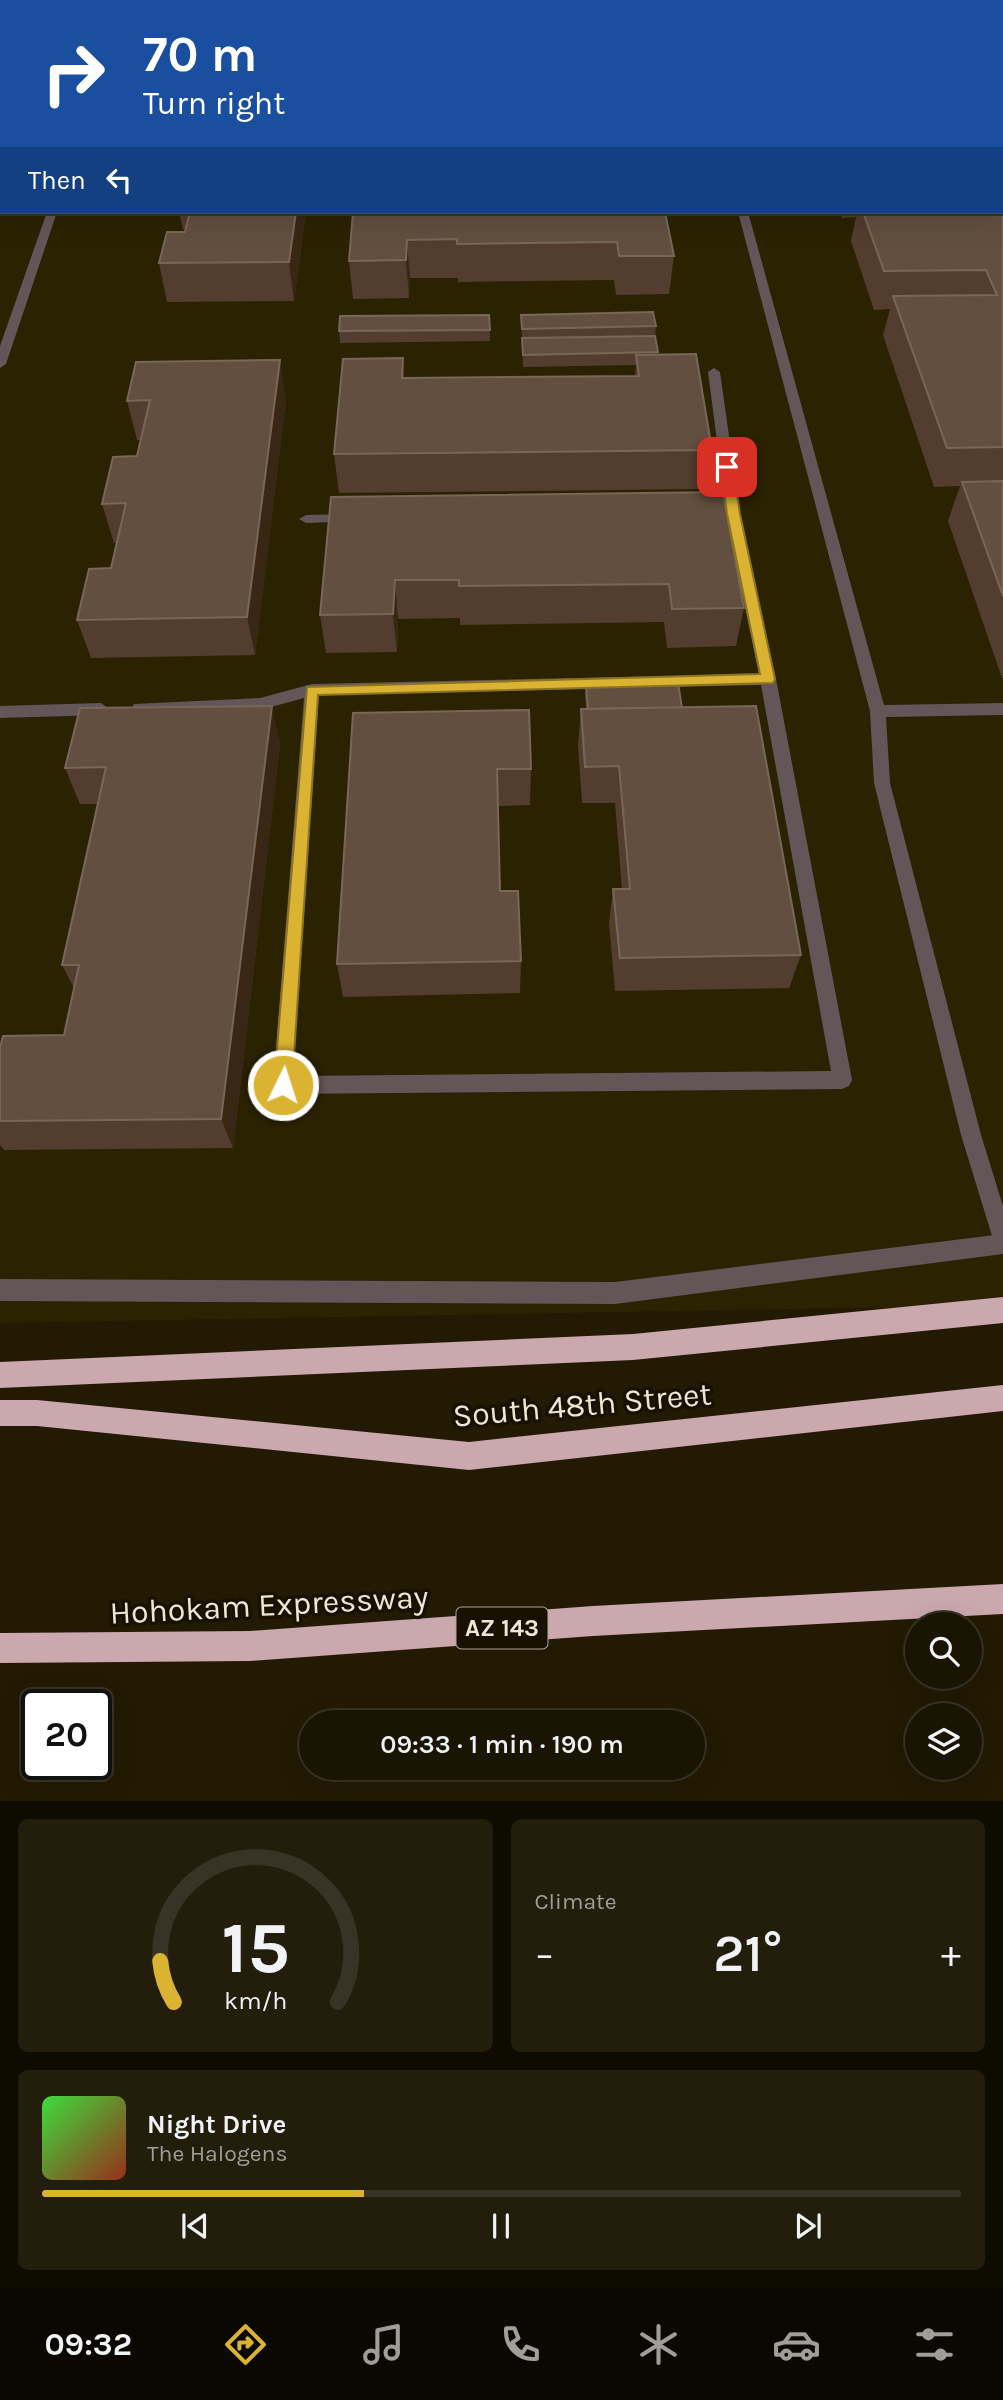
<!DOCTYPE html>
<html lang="en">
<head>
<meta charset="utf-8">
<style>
	:root { --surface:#1a1402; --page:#231d0c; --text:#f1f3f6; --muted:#9f9e99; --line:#383324; --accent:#dab333 }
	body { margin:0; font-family:Karla,sans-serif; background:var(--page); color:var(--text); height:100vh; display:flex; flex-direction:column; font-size:26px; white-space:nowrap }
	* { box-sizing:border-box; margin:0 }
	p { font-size:23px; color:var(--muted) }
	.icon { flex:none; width:38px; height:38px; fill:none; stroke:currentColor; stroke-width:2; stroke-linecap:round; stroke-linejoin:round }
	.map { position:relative; height:1801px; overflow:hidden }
	.details { display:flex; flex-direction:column; gap:18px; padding:18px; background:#0e0b01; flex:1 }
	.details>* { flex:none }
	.guide { position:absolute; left:0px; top:0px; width:1004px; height:214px; box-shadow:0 7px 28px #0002,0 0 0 2px var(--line); background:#1a4fa0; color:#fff; overflow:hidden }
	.buttons { position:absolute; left:905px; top:1612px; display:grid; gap:14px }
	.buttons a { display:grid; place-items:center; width:77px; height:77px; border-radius:50%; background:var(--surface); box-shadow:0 7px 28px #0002,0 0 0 2px var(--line); font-size:35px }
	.speed { position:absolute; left:21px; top:1689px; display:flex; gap:14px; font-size:35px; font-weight:700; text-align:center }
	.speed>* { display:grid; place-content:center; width:91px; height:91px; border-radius:50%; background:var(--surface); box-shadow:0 7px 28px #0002,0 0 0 2px var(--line); line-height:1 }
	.speed .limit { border:4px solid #111; border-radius:10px; background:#fff; color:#111 }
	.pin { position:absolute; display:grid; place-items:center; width:60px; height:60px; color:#fff; margin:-30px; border-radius:14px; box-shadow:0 4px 10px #0006 }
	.me { position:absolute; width:77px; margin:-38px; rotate:4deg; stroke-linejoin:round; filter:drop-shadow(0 0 5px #0008) }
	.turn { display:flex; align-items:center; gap:24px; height:147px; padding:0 28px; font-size:32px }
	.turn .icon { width:91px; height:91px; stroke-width:2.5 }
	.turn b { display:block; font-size:49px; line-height:60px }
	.then { display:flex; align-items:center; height:66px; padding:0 28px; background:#0003; gap:14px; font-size:26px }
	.big { font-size:52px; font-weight:600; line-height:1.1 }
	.details .card { flex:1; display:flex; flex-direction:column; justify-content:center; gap:10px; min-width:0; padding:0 24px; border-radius:10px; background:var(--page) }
	.details .dial { align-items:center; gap:0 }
	.dial svg { height:182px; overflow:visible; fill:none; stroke:var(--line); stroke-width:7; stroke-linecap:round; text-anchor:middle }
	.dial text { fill:var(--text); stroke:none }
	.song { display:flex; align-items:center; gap:21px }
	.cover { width:84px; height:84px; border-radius:10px; background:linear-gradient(135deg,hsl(120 70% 55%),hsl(10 70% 35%)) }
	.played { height:7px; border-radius:4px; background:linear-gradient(90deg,var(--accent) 35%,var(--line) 35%) }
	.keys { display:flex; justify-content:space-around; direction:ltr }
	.heat { display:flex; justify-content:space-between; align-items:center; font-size:38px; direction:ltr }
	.details .tiles { flex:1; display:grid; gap:18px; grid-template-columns:1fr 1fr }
	.card:last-child { grid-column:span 2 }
	.trip { position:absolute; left:299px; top:1710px; width:406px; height:70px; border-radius:35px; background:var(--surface); box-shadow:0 7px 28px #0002,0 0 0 2px var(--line); font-weight:600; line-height:70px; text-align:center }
	.dock { display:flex; height:112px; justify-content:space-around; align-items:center; background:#0a0801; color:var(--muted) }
	.dock .icon { width:49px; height:49px }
	.dock .on { color:var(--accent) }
	.dock b { font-size:32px; color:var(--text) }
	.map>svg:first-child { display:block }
	.built { fill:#2b2202; fill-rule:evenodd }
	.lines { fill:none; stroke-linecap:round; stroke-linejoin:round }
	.service { fill:#635658; fill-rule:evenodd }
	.minor { fill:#635658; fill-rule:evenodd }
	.motorway { fill:#caa8ae; fill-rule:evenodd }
	.wall { fill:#523d2e }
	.shaded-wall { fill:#382715 }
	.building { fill:#624f40; stroke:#786758; stroke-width:2 }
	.route { fill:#dab333; stroke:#8e7421; stroke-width:2 }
	.labels { text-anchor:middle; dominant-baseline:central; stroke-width:7; stroke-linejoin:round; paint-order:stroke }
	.shield { fill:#181100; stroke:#aca798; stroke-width:2 }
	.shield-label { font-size:24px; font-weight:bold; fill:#ece7d9 }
	.near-street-label { font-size:32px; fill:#ece7d9; stroke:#181100 }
</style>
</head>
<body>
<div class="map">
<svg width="1003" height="1802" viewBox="0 0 1003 1802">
	<rect width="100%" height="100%" fill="#221a03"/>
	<path class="built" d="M0 0H1003V1301L908 1307 0 1323ZM2 2H1003V212H2Z"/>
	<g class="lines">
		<g class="service">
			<path d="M738 212H748L884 705 1003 703V715L886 717 890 783 981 1135 1003 1206V1249L996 1246 993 1239 961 1135 874 783 870 711Z"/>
			<path d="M714 368 720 372 740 514 776 679 852 1080 849 1086 842 1089 283 1094 276 1091 273 1085 304 698 260 710 140 714 132 708 134 704 260 698 312 684 759 674 727 519H705L698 515 705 511 726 510 708 372ZM761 685 831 1071 293 1076 319 695Z"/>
			<path d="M352 514 359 518 357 521 306 523 299 519 306 515Z"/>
			<path d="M101 703 109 709 101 715 0 718V706Z"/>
		</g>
		<g class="minor">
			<path d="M47 212H57L6 364 0 368V346Z"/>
			<path d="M1003 1234V1254L615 1304 0 1301V1279L615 1282Z"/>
		</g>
		<g class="motorway">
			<path d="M1003 1297V1323L633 1360 0 1388V1362L633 1334Z"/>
			<path d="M1003 1385V1411L469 1470 37 1426H0V1400H37L469 1442Z"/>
			<path d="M1003 1584V1614L593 1636 250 1661 0 1663V1633L250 1631 593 1606Z"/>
		</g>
	</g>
	<g class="wall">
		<path d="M59 0H328V2H58Z"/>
		<rect x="348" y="0" width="260" height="2"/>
		<path d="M681 0H995L994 2H864V0L863 2H682Z"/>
		<path d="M1003 85V678H1002L948 521 960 486 934 487 883 335 890 309 874 310 851 241 856 217 842 218 840 212H1003Z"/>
		<path d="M179 212H306L294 301 167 302 159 263 185 232V229L183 230Z"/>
		<path d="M353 212H665L674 256 669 294 616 295 614 280 458 282V278H410L409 298 353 299 349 261Z"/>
		<path d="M489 315 490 341 340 343 339 331Z"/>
		<path d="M521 315 656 326 655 336 658 355 712 450 706 489 339 493 334 454 403 358 404 378 635 376 636 365 523 367Z"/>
		<path d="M286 399 255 655 91 658 77 620 111 568 117 543H114L102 504 137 456 141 440H137L127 401Z"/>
		<path d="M723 492 744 608 736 646 667 648 664 622 460 625V618L398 619 397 652 326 653 320 615 331 497Z"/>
		<path d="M586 686 682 708 801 955 789 988 615 991 609 923 613 889H622L615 803H582L578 746 581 709H586L585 697Z"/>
		<path d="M353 713 531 769 530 805 498 806 500 891 521 961 520 993 343 997 337 964Z"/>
		<path d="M280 744 233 1148 4 1150 0 1145V1047L64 1035 74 988 62 965 98 804H80L65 768Z"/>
	</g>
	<g class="shaded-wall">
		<path d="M296 212H306L294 301 289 262Z"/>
		<path d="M407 240 410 278 409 298 406 260Z"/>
		<path d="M280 360 286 399 255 655 247 617Z"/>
		<path d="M395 580 398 619 397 652 393 614Z"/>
		<path d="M272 706 280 744 233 1148 221 1119Z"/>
	</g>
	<g class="building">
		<path d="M59 0H175V2H58Z"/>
		<path d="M1003 201V447L947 448 893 296 997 295 986 270 884 271 863 212H1003Z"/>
		<path d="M190 212H296L289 262 159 263 167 232H185Z"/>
		<path d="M353 212H665L674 256H619L617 242 457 244V239L407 240 406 260 349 261Z"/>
		<path d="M653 312 656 326 522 329 521 315Z"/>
		<path d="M489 315 490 330 339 331 340 316Z"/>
		<path d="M655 336 658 352 523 355 522 338Z"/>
		<path d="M696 354 712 450 334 454 343 359 403 358 402 378 639 376 636 355Z"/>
		<path d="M280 360 247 617 77 620 89 569 111 568 126 503 102 504 113 457 137 456 150 400 127 401 136 362Z"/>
		<path d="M1003 481V596L962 482Z"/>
		<path d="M723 492 744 608 672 609 669 584 459 586V580H395L393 614 320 615 331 497Z"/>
		<path d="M678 683 682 708 588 709 586 686Z"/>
		<path d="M272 706 221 1119 0 1121V1047L3 1036 64 1035 79 965H62L106 767 65 768 80 708Z"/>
		<path d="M756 706 801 955 620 958 613 889H630L619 766 585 767 581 709Z"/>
		<path d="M529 710 531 769H497L500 891H518L521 961 337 964 353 713Z"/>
	</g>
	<path class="route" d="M727 463 733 467 740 514 775 679 773 683 318 695 292 1085 283 1093 277 1091 274 1085 307 687 760 674 727 514 721 467Z"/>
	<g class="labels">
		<rect class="shield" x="456.5" y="1607.5" width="91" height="41" rx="5"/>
		<g class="shield-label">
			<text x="502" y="1628">AZ 143</text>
		</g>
		<g class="near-street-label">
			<text transform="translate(582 1405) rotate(-5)">South 48th Street</text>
			<text transform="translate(269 1605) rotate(-3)">Hohokam Expressway</text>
		</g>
	</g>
</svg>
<div class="buttons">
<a><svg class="icon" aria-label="search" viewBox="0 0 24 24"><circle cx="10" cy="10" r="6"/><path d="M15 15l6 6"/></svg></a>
<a><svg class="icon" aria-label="layers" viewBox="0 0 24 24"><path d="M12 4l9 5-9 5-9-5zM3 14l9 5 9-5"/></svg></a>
</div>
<div class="speed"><div class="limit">20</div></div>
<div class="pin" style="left:727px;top:467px;background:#d93025"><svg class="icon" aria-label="arrive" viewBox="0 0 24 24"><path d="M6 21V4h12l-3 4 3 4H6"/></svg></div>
<svg class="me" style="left:283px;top:1085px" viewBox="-20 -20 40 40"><circle r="17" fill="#dab333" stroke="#fff" stroke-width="3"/><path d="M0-11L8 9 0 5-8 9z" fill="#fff"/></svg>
<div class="trip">09:33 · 1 min · 190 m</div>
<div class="guide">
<div class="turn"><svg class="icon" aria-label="right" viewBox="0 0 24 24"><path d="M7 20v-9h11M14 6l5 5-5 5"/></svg><div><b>70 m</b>Turn right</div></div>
<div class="then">Then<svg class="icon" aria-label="left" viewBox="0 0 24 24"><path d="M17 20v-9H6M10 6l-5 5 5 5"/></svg></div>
</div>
</div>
<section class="details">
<div class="tiles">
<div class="card dial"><svg viewBox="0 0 100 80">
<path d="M14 69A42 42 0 1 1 86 69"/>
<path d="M14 69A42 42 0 0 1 8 51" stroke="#dab333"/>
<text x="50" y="56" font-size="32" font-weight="700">15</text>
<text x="50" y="72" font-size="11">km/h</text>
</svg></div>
<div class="card"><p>Climate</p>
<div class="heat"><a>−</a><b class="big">21°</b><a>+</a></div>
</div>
<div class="card">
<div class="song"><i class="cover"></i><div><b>Night Drive</b><p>The Halogens</p></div></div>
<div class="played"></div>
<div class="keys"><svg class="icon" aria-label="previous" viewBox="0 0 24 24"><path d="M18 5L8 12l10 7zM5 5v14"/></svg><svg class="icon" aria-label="pause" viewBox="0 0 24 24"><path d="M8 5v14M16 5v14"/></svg><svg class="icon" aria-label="next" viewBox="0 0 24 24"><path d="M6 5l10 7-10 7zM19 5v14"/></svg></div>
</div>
</div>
</section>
<nav class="dock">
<b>09:32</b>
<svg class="icon on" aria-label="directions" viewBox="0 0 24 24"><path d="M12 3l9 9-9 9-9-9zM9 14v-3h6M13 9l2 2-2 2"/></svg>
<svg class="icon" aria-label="music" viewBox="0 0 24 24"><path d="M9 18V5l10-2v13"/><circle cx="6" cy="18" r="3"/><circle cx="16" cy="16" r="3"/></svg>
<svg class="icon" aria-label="phone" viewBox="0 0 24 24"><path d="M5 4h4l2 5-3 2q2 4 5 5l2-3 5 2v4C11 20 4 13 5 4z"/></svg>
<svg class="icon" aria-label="climate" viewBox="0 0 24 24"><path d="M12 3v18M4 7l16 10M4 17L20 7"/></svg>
<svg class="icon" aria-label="car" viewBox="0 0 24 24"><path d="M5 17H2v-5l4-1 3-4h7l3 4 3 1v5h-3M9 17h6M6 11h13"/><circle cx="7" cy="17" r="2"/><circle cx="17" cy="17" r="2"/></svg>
<svg class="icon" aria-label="filters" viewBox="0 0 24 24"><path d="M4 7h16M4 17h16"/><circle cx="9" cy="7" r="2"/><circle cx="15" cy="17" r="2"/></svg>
</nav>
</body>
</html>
